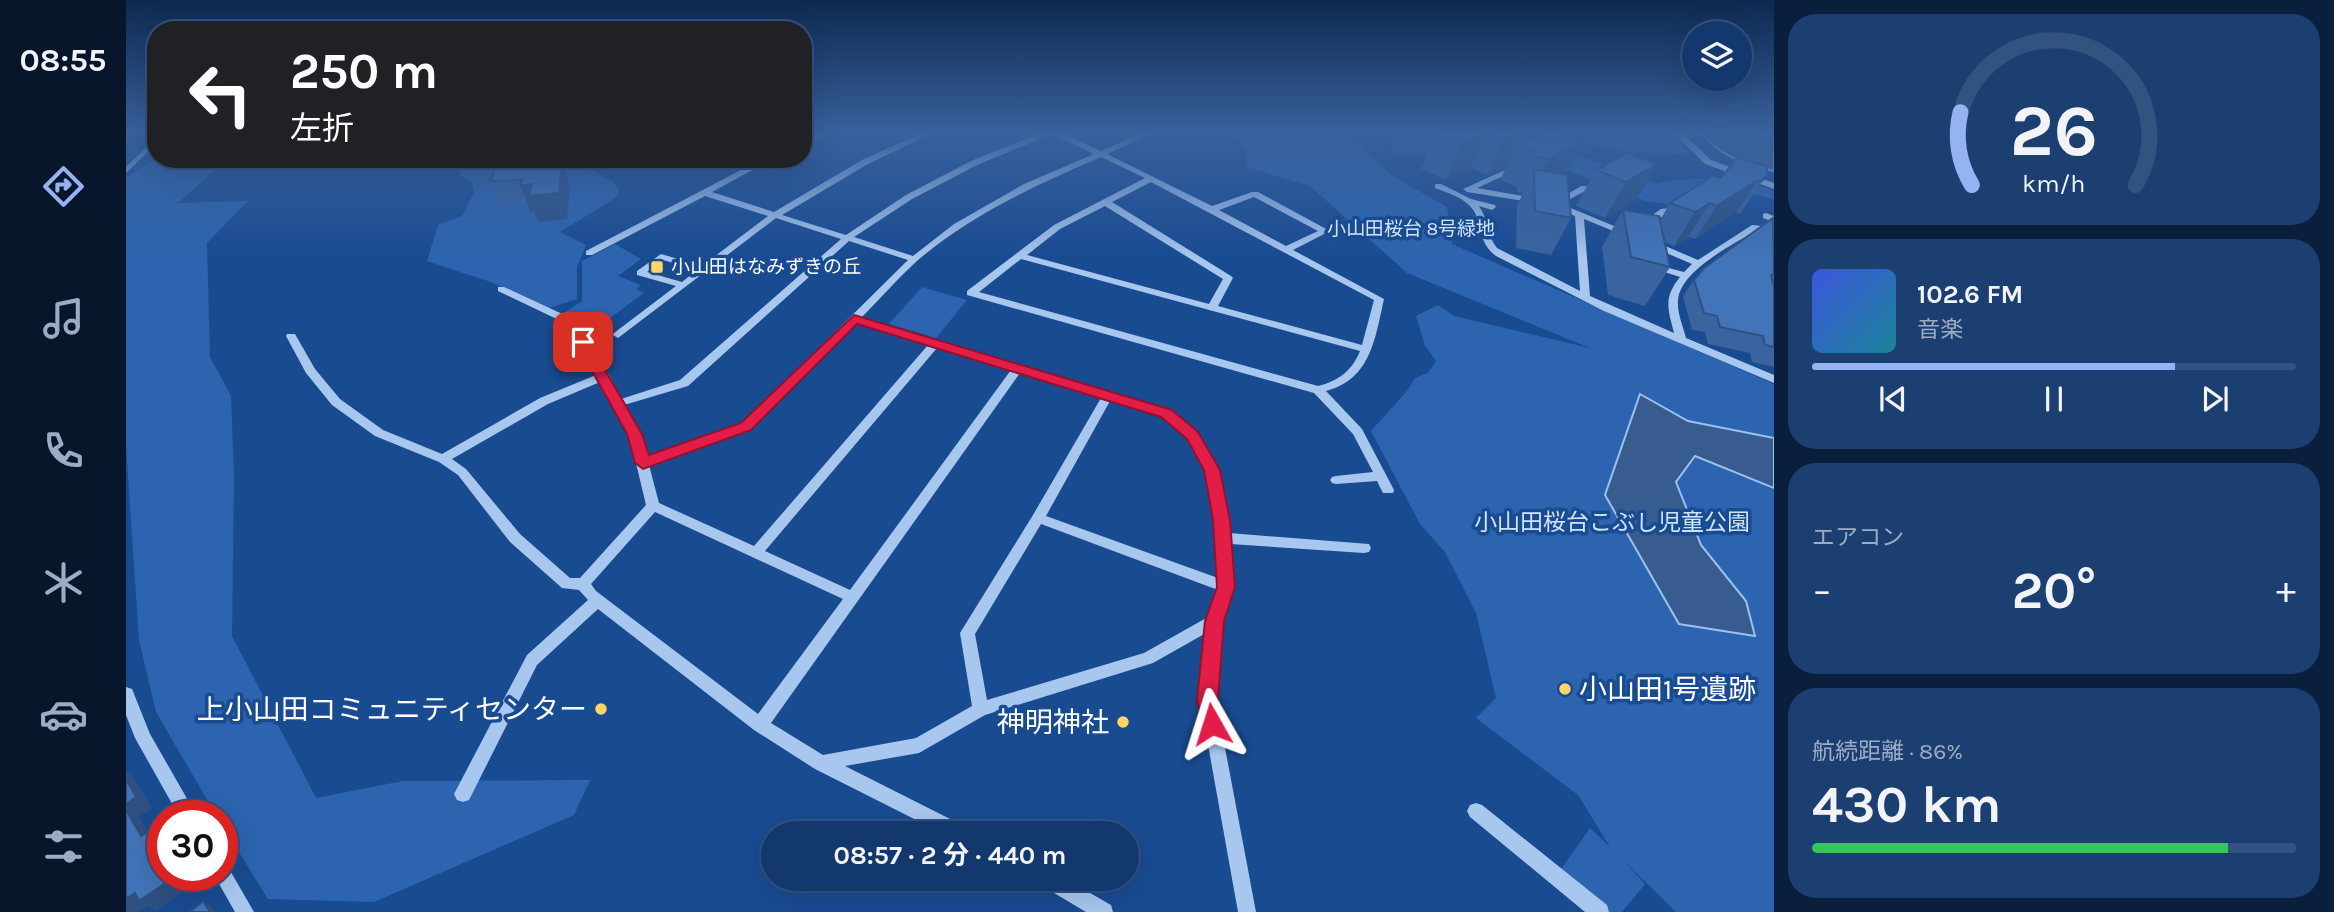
<!DOCTYPE html>
<html lang="ja">
<head>
<meta charset="utf-8">
<style>
	:root { --surface:#13386d; --page:#1c3f72; --text:#f1f3f6; --muted:#9dacc2; --line:#325280; --accent:#95b2f1 }
	body { margin:0; font-family:Karla,"Noto Sans JP",sans-serif; background:var(--page); color:var(--text); height:100vh; display:flex; flex-direction:column; font-size:26px; white-space:nowrap }
	* { box-sizing:border-box; margin:0 }
	p { font-size:23px; color:var(--muted) }
	.icon { flex:none; width:38px; height:38px; fill:none; stroke:currentColor; stroke-width:2; stroke-linecap:round; stroke-linejoin:round }
	.map { position:relative; flex:1; overflow:hidden }
	.panel { display:flex; flex-direction:column; gap:14px; padding:14px; background:#0a1f3c; width:560px }
	.panel>* { flex:none }
	.top-card { position:absolute; left:21px; top:21px; width:665px; height:147px; border-radius:28px; box-shadow:0 7px 28px #0002,0 0 0 2px var(--line); background:#202124; color:#fff; overflow:hidden }
	.tools { position:absolute; left:1556px; top:21px; display:grid; gap:14px }
	.tools a { display:grid; place-items:center; width:70px; height:70px; border-radius:50%; background:var(--surface); box-shadow:0 7px 28px #0002,0 0 0 2px var(--line); font-size:35px }
	.speed { position:absolute; left:21px; top:800px; display:flex; gap:14px; font-size:35px; font-weight:700; text-align:center }
	.speed>* { display:grid; place-content:center; width:91px; height:91px; border-radius:50%; background:var(--surface); box-shadow:0 7px 28px #0002,0 0 0 2px var(--line); line-height:1 }
	.speed .limit { border:10px solid #d22; background:#fff; color:#111 }
	.pin { position:absolute; display:grid; place-items:center; width:60px; height:60px; color:#fff; margin:-30px; border-radius:14px; box-shadow:0 4px 10px #0006 }
	.me { position:absolute; width:77px; margin:-38px; rotate:354deg; stroke-linejoin:round; filter:drop-shadow(0 0 5px #0008) }
	.turn { display:flex; align-items:center; gap:24px; height:147px; padding:0 28px; font-size:32px }
	.turn .icon { width:91px; height:91px; stroke-width:2.5 }
	.turn b { display:block; font-size:49px; line-height:60px }
	.big { font-size:52px; font-weight:700; line-height:1.1 }
	.panel .card { flex:1; display:flex; flex-direction:column; justify-content:center; gap:10px; min-width:0; padding:0 24px; border-radius:28px; background:var(--page) }
	.panel .dial { align-items:center; gap:0 }
	.dial svg { height:182px; overflow:visible; fill:none; stroke:var(--line); stroke-width:7; stroke-linecap:round; text-anchor:middle }
	.dial text { fill:var(--text); stroke:none }
	.song { display:flex; align-items:center; gap:21px }
	.cover { width:84px; height:84px; border-radius:10px; background:linear-gradient(135deg,hsl(230 70% 55%),hsl(190 70% 35%)) }
	.played { height:7px; border-radius:4px; background:linear-gradient(90deg,var(--accent) 75%,var(--line) 75%) }
	.keys { display:flex; justify-content:space-around; direction:ltr }
	.heat { display:flex; justify-content:space-between; align-items:center; font-size:38px; direction:ltr }
	.charge { height:10px; border-radius:5px; background:linear-gradient(90deg,#34c759 86%,var(--line) 0) }
	.trip { position:absolute; left:635px; top:821px; width:378px; height:70px; border-radius:35px; background:var(--surface); box-shadow:0 7px 28px #0002,0 0 0 2px var(--line); font-weight:700; line-height:70px; text-align:center }
	main { display:flex; flex:1; min-height:0 }
	.tabs { display:flex; flex-direction:column; width:126px; justify-content:space-around; align-items:center; background:#08162c; color:var(--muted) }
	.tabs .icon { width:49px; height:49px }
	.tabs .selected { color:var(--accent) }
	.tabs b { font-size:32px; color:var(--text) }
	.map>svg:first-child { display:block }
	.green { fill:#2c64af }
	.water { fill:#385c8f; stroke:#9bc1f1; stroke-width:2 }
	.lines { fill:none; stroke-linecap:round; stroke-linejoin:round }
	.stream { stroke:#9bc1f1; stroke-width:4.5 }
	.minor { fill:#a8c7ef; fill-rule:evenodd }
	.wall { fill:#39649f }
	.shaded-wall { fill:#2e5182 }
	.building { fill:#4274b9; stroke:#2e5182; stroke-width:2 }
	.route { fill:#e11d48; stroke:#92132f; stroke-width:2 }
	.poi-dot { fill:#ffd666; stroke:#194b91; stroke-width:2.5 }
	.labels { text-anchor:middle; dominant-baseline:central; stroke-width:7; stroke-linejoin:round; paint-order:stroke }
	.far-park-label { font-size:19px; fill:#cfe2fb; stroke:#194b91 }
	.far-poi-label { font-size:19px; fill:#fff; stroke:#194b91; text-anchor:start }
	.park-label { font-size:23px; fill:#cfe2fb; stroke:#194b91 }
	.near-poi-label { font-size:28px; fill:#fff; stroke:#194b91; text-anchor:end }
</style>
</head>
<body>
<main>
<nav class="tabs">
<b>08:55</b>
<svg class="icon selected" aria-label="directions" viewBox="0 0 24 24"><path d="M12 3l9 9-9 9-9-9zM9 14v-3h6M13 9l2 2-2 2"/></svg>
<svg class="icon" aria-label="music" viewBox="0 0 24 24"><path d="M9 18V5l10-2v13"/><circle cx="6" cy="18" r="3"/><circle cx="16" cy="16" r="3"/></svg>
<svg class="icon" aria-label="phone" viewBox="0 0 24 24"><path d="M5 4h4l2 5-3 2q2 4 5 5l2-3 5 2v4C11 20 4 13 5 4z"/></svg>
<svg class="icon" aria-label="climate" viewBox="0 0 24 24"><path d="M12 3v18M4 7l16 10M4 17L20 7"/></svg>
<svg class="icon" aria-label="car" viewBox="0 0 24 24"><path d="M5 17H2v-5l4-1 3-4h7l3 4 3 1v5h-3M9 17h6M6 11h13"/><circle cx="7" cy="17" r="2"/><circle cx="17" cy="17" r="2"/></svg>
<svg class="icon" aria-label="filters" viewBox="0 0 24 24"><path d="M4 7h16M4 17h16"/><circle cx="9" cy="7" r="2"/><circle cx="15" cy="17" r="2"/></svg>
</nav>
<div class="map">
<svg width="1648" height="912" viewBox="0 0 1648 912">
	<rect width="100%" height="100%" fill="#194b91"/>
	<g class="green">
		<path d="M1100 131H1217L1268 177 1321 207 1326 244 1648 384V912H1550L1497 860 1519 884 1496 912H1477L1431 875 1464 828 1484 847 1452 795 1350 718 1370 698 1350 613 1319 552 1294 524 1245 431 1281 391 1289 378 1302 373 1310 361 1299 346 1290 316 1312 305 1328 316 1464 348 1281 273 1184 186 1121 167 1120 149Z"/>
		<path d="M1452 131H1543L1565 155 1484 150 1458 141Z"/>
		<path d="M1307 134 1327 139 1399 136 1532 184C1554 174 1626 180 1648 191V199L1596 187 1553 206 1520 201 1414 160 1288 152 1277 154 1264 151 1268 139Z"/>
		<path d="M30 158 105 159 100 160 52 203 122 201 81 243 84 357 105 396 108 477 106 636 190 798 277 781 464 780 448 815 248 902 142 899 96 825V816L90 815 30 712 13 640 0 446V178Z"/>
		<path d="M342 159H442L487 181 493 190 491 197 434 232 460 245 451 267V299L423 308 362 281 301 261 312 225 336 216 348 193 346 182 333 175Z"/>
		<path d="M456 159H529C500 175 485 172 456 159Z"/>
		<path d="M489 244 515 259 492 276 515 285 510 289 518 293 460 336 451 317 438 313 456 301V261Z"/>
		<path d="M796 287 841 300 810 338 763 324Z"/>
	</g>
	<g class="water">
		<path d="M1573 131H1635L1648 139V171C1617 165 1594 155 1573 131Z"/>
		<path d="M1514 394 1562 421 1648 438V488L1569 456 1550 482 1575 545 1620 601 1629 636 1553 624 1479 495Z"/>
	</g>
	<g class="lines">
		<path class="stream" d="M0 170 30 141"/>
		<g class="minor">
			<path d="M695 131H706L677 145V140Z"/>
			<path d="M800 131H811L742 164 656 215 720 235 780 195 845 161 919 131H933L975 151 1020 131H1031L981 154 1086 206 1126 192H1132L1204 231 1167 250 1258 299C1249 339 1245 379 1200 391L1236 429 1268 490 1267 493H1257L1251 481 1210 484 1206 483 1204 480 1206 477 1210 476 1247 472 1227 434 1188 393 841 295V291L928 225 1019 178 975 157C910 185 846 214 792 260 772 278 754 299 735 318L807 340H814L815 342 890 364 897 365 898 367 1045 411 1071 433 1092 470 1103 533 1243 544 1245 548 1243 552 1238 553 1104 544 1107 587 1095 621 1090 700 1130 912H1112L1074 700 1080 633 1027 663 859 715 793 753 719 766 840 827 843 833H816L689 769 628 730 472 609 411 665 343 800 337 802 331 800 328 794 401 655 462 600 453 590 436 588 384 542 332 475 313 462 249 436 206 405 180 373 160 336 161 334H169L189 369 214 399 257 430 316 454 414 398 470 375 452 342 437 322 372 291V287H378L445 318 484 376 495 399 554 380 715 239 650 218 492 338 487 335 488 333 550 286 511 275V271L535 254 576 266 642 216 579 196 466 255H460V251L636 159H647L586 192 648 212 736 160ZM926 134 968 154 898 184 828 224 787 256 728 237 786 199 851 165ZM1025 182 1248 300 1236 345 1092 306 1107 278 1105 276 986 202ZM1128 197 1192 231 1160 246 1093 210ZM979 206 1097 279 1083 304 901 255 934 229ZM723 241 782 260 616 424 521 457 515 434 498 405 562 386ZM895 259 1234 351C1226 371 1212 381 1192 386L853 292ZM537 260 571 270 556 282 521 272ZM730 323 802 345 628 546 533 503 523 465 624 430ZM811 348 885 370 724 590 639 551ZM894 373 975 398 907 515 834 633 846 706 790 738 697 755 645 723ZM474 382 503 434 520 505 454 578H444L394 534 340 469 326 459 422 404ZM984 401 1037 417 1062 439 1080 470 1089 520 1092 578 920 516ZM529 512 717 599 632 714 470 591 465 584ZM915 524 1092 590 1082 617 1018 653 861 700 849 634Z"/>
			<path d="M1546 131H1555L1585 160 1648 183V189L1579 164Z"/>
			<path d="M1390 165H1393V169L1351 188 1408 198 1411 199V203L1341 192 1337 189Z"/>
			<path d="M1309 184H1315L1345 199 1369 205 1370 207 1366 210 1353 206C1362 219 1361 236 1371 248L1454 291 1449 216 1427 207 1425 204 1455 186 1469 187V191H1459L1435 204 1505 233 1503 235H1497L1458 219 1464 296 1548 333C1542 309 1537 298 1554 277L1526 268 1531 265 1558 272 1566 264 1524 246V242H1530L1572 260 1626 225 1648 227V233L1631 230C1608 244 1553 271 1552 301 1551 313 1557 326 1560 338L1648 375V383L1478 311 1370 256C1351 241 1358 228 1348 211 1340 198 1322 193 1309 188Z"/>
			<path d="M1544 208 1548 211 1547 213 1540 214 1520 226 1513 224 1535 209Z"/>
			<path d="M1640 213 1648 216V222L1637 218V214Z"/>
			<path d="M0 687 6 689 24 734 71 816H53L9 738 0 715Z"/>
			<path d="M1350 803 1356 805 1481 905 1483 912H1459L1344 817 1341 811 1344 805Z"/>
			<path d="M96 864 102 867 128 912H109L88 875H96Z"/>
			<path d="M910 878H938L985 905 987 912H960L913 884Z"/>
		</g>
	</g>
	<g class="wall">
		<path d="M1397 131 1391 145 1423 131 1440 175 1445 218 1425 255 1390 248 1391 206 1397 193 1391 192V187L1374 180 1381 166 1362 175 1345 168 1320 180 1295 169 1309 134Z"/>
		<path d="M1501 153 1510 200 1479 218 1450 206 1470 170Z"/>
		<path d="M418 159 419 163 444 186 441 219 412 222 408 211H404L402 205 375 206 365 181Z"/>
		<path d="M1641 174 1614 214 1610 212 1569 239 1562 237 1548 246 1538 242 1544 267 1519 306 1482 295 1476 247 1497 210 1534 220 1544 203 1595 178Z"/>
		<path d="M1648 218V367L1626 362 1624 353 1582 344 1579 332 1566 330 1557 296 1568 280Z"/>
	</g>
	<g class="shaded-wall">
		<path d="M1397 131 1381 166 1362 175 1377 140Z"/>
		<path d="M1360 133 1345 168 1320 180 1335 145Z"/>
		<path d="M1457 142 1439 177 1408 187 1422 159Z"/>
		<path d="M436 161 444 186 441 219 412 222 408 211H404L395 186 406 184Z"/>
		<path d="M1531 164 1510 200 1479 218 1500 182Z"/>
		<path d="M1632 180 1610 212 1569 239 1591 206Z"/>
		<path d="M1584 203 1562 237 1548 246 1569 212Z"/>
		<path d="M0 770 6 775 26 808 13 817 31 846 15 836 0 810Z"/>
		<path d="M50 875H67L68 878 64 881 66 885 30 911 21 906 12 912H0V899L9 893Z"/>
		<path d="M77 901 86 907 89 912H84Z"/>
	</g>
	<g class="building">
		<path d="M1316 131H1397L1377 140 1360 133 1335 145 1309 134Z"/>
		<path d="M1423 131H1428L1457 142 1422 159 1408 156V152L1391 145Z"/>
		<path d="M1501 153 1531 164 1500 182 1470 170Z"/>
		<path d="M1611 158 1641 166V174L1636 181 1632 180 1591 206 1584 203 1569 212 1544 203 1587 176 1595 178Z"/>
		<path d="M385 159H418L417 163 436 161 433 193 403 196 406 184 395 186 396 180 365 181 370 163 385 161Z"/>
		<path d="M1408 169 1441 175 1445 218 1409 211Z"/>
		<path d="M1497 210 1533 216 1544 267 1505 257Z"/>
		<path d="M1647 218 1648 274 1645 275 1648 287V347L1639 345 1637 336 1594 327 1591 316 1578 313 1568 280 1578 268Z"/>
		<path d="M0 779 10 797 0 804Z"/>
		<path d="M0 810 15 836 34 824 37 830V875H51L13 901 9 893 0 899Z"/>
		<path d="M77 901 84 912H64Z"/>
	</g>
	<linearGradient id="sky" x2="0" y2="1"><stop stop-color="#0e2950"/><stop offset="0.51" stop-color="#38619d"/><stop offset="1" stop-color="#38619d" stop-opacity="0"/></linearGradient>
	<rect width="1648" height="259" fill="url(#sky)"/>
	<path class="route" d="M728 315 1046 410 1072 432 1094 470 1104 520 1109 587 1098 621 1092 700 1096 724 1093 731 1086 733 1078 731 1071 700 1079 621 1091 587 1087 520 1078 470 1061 439 1035 417 731 324 625 430 517 469 509 463 501 434 450 342 457 338 463 342 516 434 523 455 615 423Z"/>
	<g class="poi-dot">
		<rect x="524" y="260" width="14" height="14" rx="3.5"/>
		<circle cx="1439" cy="689" r="7"/>
		<circle cx="475" cy="709" r="7"/>
		<circle cx="997" cy="722" r="7"/>
	</g>
	<g class="labels">
		<g class="far-park-label">
			<text x="1285" y="229">小山田桜台 8号緑地</text>
		</g>
		<g class="far-poi-label">
			<text x="545" y="267">小山田はなみずきの丘</text>
		</g>
		<g class="park-label">
			<text x="1486" y="522">小山田桜台こぶし児童公園</text>
		</g>
		<g class="near-poi-label">
			<text x="1453" y="689" text-anchor="start">小山田1号遺跡</text>
			<text x="461" y="709">上小山田コミュニティセンター</text>
			<text x="983" y="722">神明神社</text>
		</g>
	</g>
</svg>
<div class="tools">
<a><svg class="icon" aria-label="layers" viewBox="0 0 24 24"><path d="M12 4l9 5-9 5-9-5zM3 14l9 5 9-5"/></svg></a>
</div>
<div class="speed"><div class="limit">30</div></div>
<div class="pin" style="left:457px;top:342px;background:#d93025"><svg class="icon" aria-label="arrive" viewBox="0 0 24 24"><path d="M6 21V4h12l-3 4 3 4H6"/></svg></div>
<svg class="me" style="left:1086px;top:724px" viewBox="-20 -20 40 40"><path d="M0-17L14 15 0 8-14 15z" fill="#e11d48" stroke="#fff" stroke-width="4"/></svg>
<div class="trip">08:57 · 2 分 · 440 m</div>
<div class="top-card">
<div class="turn"><svg class="icon" aria-label="left" viewBox="0 0 24 24"><path d="M17 20v-9H6M10 6l-5 5 5 5"/></svg><div><b>250 m</b>左折</div></div>
</div>
</div>
<section class="panel">
<div class="card dial"><svg viewBox="0 0 100 80">
<path d="M14 69A42 42 0 1 1 86 69"/>
<path d="M14 69A42 42 0 0 1 9 37" stroke="#95b2f1"/>
<text x="50" y="56" font-size="32" font-weight="700">26</text>
<text x="50" y="72" font-size="11">km/h</text>
</svg></div>
<div class="card">
<div class="song"><i class="cover"></i><div><b>102.6 FM</b><p>音楽</p></div></div>
<div class="played"></div>
<div class="keys"><svg class="icon" aria-label="previous" viewBox="0 0 24 24"><path d="M18 5L8 12l10 7zM5 5v14"/></svg><svg class="icon" aria-label="pause" viewBox="0 0 24 24"><path d="M8 5v14M16 5v14"/></svg><svg class="icon" aria-label="next" viewBox="0 0 24 24"><path d="M6 5l10 7-10 7zM19 5v14"/></svg></div>
</div>
<div class="card"><p>エアコン</p>
<div class="heat"><a>−</a><b class="big">20°</b><a>+</a></div>
</div>
<div class="card"><p>航続距離 · 86%</p><b class="big">430 km</b><div class="charge"></div></div>
</section>
</main>
</body>
</html>
